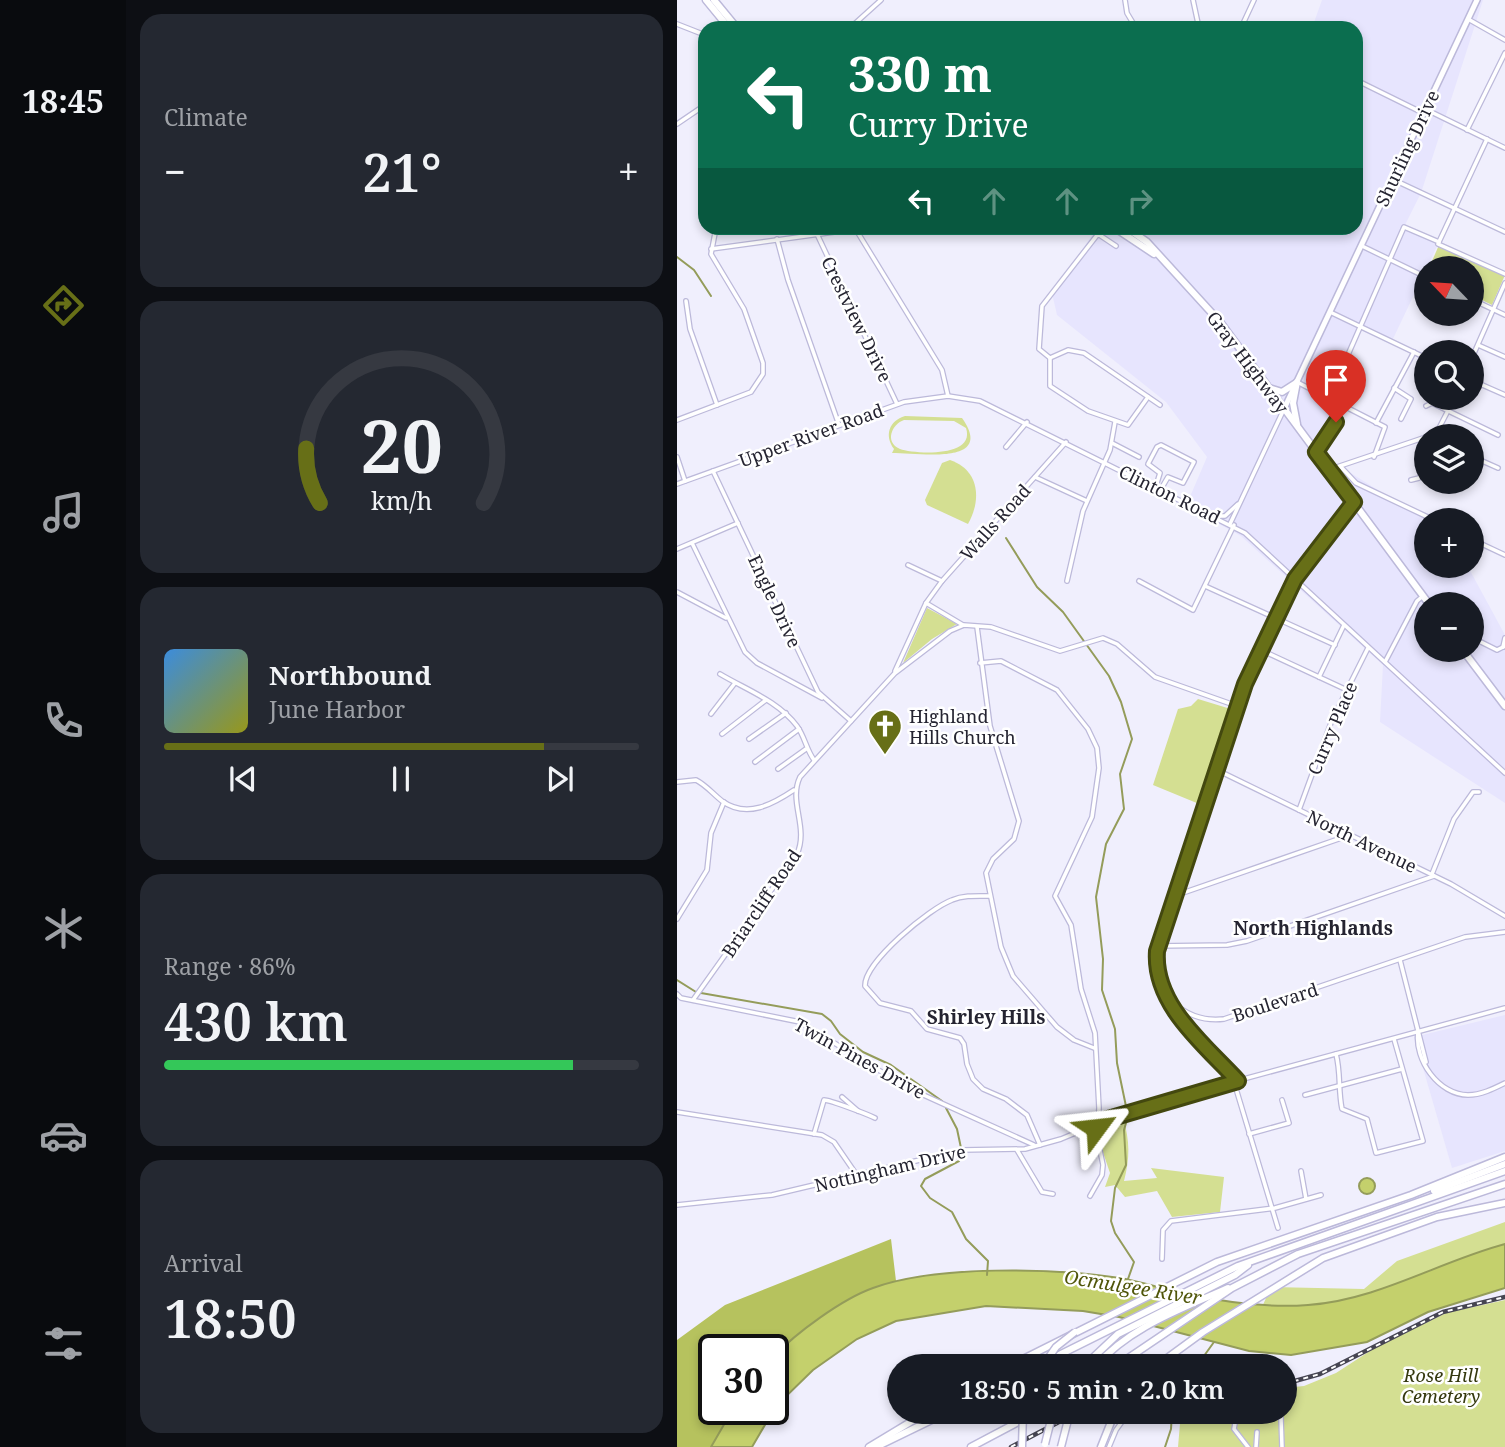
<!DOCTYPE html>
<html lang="en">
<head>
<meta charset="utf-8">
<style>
	:root { --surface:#171b24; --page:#242831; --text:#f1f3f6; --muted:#9ea1a6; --line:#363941; --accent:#676f17 }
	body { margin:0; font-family:"Noto Serif",serif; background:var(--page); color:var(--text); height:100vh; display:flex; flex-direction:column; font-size:26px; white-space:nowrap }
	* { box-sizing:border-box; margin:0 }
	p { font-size:23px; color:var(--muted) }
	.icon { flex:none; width:38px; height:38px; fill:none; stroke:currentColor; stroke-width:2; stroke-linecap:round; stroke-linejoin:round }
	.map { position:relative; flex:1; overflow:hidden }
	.sheet { display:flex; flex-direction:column; gap:14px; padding:14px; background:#0d0f14; width:551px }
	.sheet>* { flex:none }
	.top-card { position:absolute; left:21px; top:21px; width:665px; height:214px; border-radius:21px; box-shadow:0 4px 10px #0003; background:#0b6e4f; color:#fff; overflow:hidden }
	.needle { width:46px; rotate:295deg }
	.tools { position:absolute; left:737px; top:256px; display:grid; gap:14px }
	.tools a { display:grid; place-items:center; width:70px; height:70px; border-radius:50%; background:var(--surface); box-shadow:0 4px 10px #0003; font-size:35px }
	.speed { position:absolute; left:21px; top:1334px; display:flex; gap:14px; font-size:35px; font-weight:700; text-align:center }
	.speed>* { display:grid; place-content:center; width:91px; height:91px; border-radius:50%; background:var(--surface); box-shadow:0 4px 10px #0003; line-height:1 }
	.speed .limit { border:4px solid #111; border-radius:10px; background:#fff; color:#111 }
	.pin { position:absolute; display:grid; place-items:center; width:60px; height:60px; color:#fff; margin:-72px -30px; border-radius:50% 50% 50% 0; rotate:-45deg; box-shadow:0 0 7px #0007 }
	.pin .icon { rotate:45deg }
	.me { position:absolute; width:77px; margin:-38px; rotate:60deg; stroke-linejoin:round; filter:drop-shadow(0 0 5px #0008) }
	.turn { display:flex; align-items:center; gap:24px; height:147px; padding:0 35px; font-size:32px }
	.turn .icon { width:91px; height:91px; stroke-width:2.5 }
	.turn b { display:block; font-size:49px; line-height:60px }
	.lanes { display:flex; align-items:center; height:66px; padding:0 35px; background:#0003; justify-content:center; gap:35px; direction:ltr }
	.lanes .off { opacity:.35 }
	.big { font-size:52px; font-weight:600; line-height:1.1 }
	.sheet .widget { flex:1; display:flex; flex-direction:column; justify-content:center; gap:10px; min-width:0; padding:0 24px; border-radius:21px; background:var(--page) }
	.sheet .dial { align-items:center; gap:0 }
	.dial svg { height:182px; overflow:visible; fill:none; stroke:var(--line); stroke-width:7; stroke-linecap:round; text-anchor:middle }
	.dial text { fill:var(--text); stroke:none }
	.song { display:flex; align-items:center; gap:21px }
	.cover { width:84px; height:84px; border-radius:10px; background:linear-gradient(135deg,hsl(210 70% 55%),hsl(60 70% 35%)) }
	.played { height:7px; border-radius:4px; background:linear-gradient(90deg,var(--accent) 80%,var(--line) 80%) }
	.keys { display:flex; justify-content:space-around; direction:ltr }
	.heat { display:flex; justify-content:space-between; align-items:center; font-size:38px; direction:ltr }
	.charge { height:10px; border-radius:5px; background:linear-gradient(90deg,#34c759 86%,var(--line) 0) }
	.trip { position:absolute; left:210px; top:1354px; width:410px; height:70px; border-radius:35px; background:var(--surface); box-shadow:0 4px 10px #0003; font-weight:600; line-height:70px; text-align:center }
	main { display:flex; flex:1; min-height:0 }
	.dock { display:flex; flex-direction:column; width:126px; justify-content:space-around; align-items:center; background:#090b0e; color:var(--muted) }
	.dock .icon { width:49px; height:49px }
	.dock .selected { color:var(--accent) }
	.dock b { font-size:32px; color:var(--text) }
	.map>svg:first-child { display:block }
	.built { fill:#e7e5fe; fill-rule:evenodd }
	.green { fill:#d4df92; fill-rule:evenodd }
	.forest { fill:#b6c25e }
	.water { fill:#c4d06c; stroke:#949c5a; stroke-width:2 }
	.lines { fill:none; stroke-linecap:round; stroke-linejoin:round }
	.stream { stroke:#949c5a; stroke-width:2 }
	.minor-casing { stroke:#bcb9da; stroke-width:6 }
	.major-casing { stroke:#bcb9da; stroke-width:8 }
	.highway-casing { stroke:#bcb9da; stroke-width:9 }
	.minor { stroke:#fff; stroke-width:3.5 }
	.major { stroke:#fff; stroke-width:5 }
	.highway { stroke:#fff; stroke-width:6 }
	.rail-casing { stroke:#464552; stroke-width:4.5 }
	.rail { stroke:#fff; stroke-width:2; stroke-dasharray:5; stroke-linecap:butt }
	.highway-bridge-casing { stroke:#bcb9da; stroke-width:9; stroke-linecap:butt }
	.highway-bridge { stroke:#fff; stroke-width:6 }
	.route-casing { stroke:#43480f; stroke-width:18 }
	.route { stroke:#676f17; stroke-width:12 }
	.labels { text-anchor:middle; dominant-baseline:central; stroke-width:5; stroke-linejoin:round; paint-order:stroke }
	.street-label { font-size:18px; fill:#252431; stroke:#fff }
	.poi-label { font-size:18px; fill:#252431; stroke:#fff; text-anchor:start }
	.park-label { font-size:18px; font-style:italic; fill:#35390f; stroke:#fff }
	.neighbourhood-label { font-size:19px; font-weight:bold; fill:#252431; stroke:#fff }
	.water-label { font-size:19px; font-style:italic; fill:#50560a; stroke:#fff }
</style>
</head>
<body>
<main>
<nav class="dock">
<b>18:45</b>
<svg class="icon selected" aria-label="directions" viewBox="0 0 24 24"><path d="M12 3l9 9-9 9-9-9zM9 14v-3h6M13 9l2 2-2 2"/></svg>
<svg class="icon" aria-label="music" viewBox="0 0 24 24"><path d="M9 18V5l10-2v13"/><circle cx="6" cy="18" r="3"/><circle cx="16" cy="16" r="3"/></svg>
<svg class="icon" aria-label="phone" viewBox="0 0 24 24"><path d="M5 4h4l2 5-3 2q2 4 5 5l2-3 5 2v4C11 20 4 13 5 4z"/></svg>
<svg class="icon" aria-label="climate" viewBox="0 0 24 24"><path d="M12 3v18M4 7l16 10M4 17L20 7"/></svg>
<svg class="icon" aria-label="car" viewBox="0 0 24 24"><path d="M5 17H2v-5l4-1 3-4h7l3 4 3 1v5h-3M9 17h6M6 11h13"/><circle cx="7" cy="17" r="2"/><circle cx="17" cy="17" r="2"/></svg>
<svg class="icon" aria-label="filters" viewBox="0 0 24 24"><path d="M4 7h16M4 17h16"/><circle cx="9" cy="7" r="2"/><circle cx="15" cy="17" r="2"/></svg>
</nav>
<section class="sheet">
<div class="widget"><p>Climate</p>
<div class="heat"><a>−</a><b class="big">21°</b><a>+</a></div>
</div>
<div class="widget dial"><svg viewBox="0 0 100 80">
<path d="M14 69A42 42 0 1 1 86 69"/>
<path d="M14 69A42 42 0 0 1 8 45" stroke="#676f17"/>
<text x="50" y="56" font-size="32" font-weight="700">20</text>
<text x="50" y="72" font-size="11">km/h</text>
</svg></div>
<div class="widget">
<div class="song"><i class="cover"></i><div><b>Northbound</b><p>June Harbor</p></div></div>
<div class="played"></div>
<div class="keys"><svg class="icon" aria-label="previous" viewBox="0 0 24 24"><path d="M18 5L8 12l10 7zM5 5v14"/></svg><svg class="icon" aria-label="pause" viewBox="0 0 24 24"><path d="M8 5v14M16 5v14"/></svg><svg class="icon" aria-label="next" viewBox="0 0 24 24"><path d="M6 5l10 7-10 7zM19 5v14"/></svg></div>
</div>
<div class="widget"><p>Range · 86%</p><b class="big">430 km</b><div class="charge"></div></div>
<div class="widget"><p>Arrival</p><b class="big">18:50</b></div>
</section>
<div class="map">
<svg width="828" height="1447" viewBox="0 0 828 1447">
	<rect width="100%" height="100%" fill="#f0effd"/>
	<g class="built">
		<path d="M645 0H806L744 193 727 227 761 244 715 341 684 327 652 398 667 406 640 452 749 520V565H790L828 635V803L703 722 706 665 564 536 509 506 530 457 489 402 380 315 375 293 420 228H679V28H635ZM749 604H794V649H749Z"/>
		<path d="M828 1015V1151L775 1168 737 1037Z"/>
	</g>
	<g class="green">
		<path d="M762 245 828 275 815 305 795 295 794 268H752Z"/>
		<path d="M228 416 285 418C319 466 242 453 215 453L217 449C207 435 212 421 228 416ZM227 420 277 421 289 428C299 458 237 454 223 449 207 442 215 424 227 420Z"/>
		<path d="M273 460C302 470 305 499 291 524L250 505 248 500 265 463Z"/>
		<path d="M250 608 280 624 255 639 226 663Z"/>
		<path d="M521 699 557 710 527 806 476 785 501 709 514 706Z"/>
		<path d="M446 1118C453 1141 453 1158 447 1181L480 1178 474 1168 547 1177 543 1212 495 1217 480 1191 448 1197 438 1185 428 1187 433 1173 418 1129Z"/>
		<path d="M828 1222V1244C781 1257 738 1280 691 1294 656 1304 621 1306 585 1307L594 1287 687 1289 720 1261Z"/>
		<path d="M828 1300V1447H501L504 1412H607V1388L627 1386 659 1373 696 1349 769 1313Z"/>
	</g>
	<path class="forest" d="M214 1239 219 1281 173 1299 96 1357V1349H37V1409H56L34 1447H0V1340L48 1305Z"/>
	<g class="water">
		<circle cx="690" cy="1186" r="8"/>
		<path d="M828 1244V1288L751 1312 690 1342 614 1355 572 1351 442 1317 406 1311 309 1306 219 1321 180 1339 136 1370 99 1406 75 1447H34L56 1409H96V1357C119 1333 165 1299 196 1288 260 1265 376 1268 443 1278 467 1282 491 1291 515 1295 553 1303 592 1308 631 1305 701 1300 761 1262 828 1244Z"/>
	</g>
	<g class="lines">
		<g class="stream">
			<path d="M0 257 17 270 34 296"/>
			<path d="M329 538 360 587 386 612 432 676 444 702 455 739 443 774 447 809 429 844 419 897 426 959 425 990 438 1029 440 1063 451 1116 447 1130 449 1165 438 1188 434 1221 438 1233 457 1262 451 1279"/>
			<path d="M0 980 19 992"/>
			<path d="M24 993 145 1014 154 1021 163 1034 186 1052 214 1065 265 1101"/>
			<path d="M269 1108 280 1129 284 1148"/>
			<path d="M284 1152 282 1161 248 1179 244 1186 253 1198 275 1212 289 1239 311 1261 310 1275"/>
			<path d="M519 1367 537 1342"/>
			<path d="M488 1447 494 1429 495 1412"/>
		</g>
		<g class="minor-casing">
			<g id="minor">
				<path d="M448 0 450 13 459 28"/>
				<path d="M516 0 522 28"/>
				<path d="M791 19 828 40"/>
				<path d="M0 24 28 35"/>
				<path d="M173 28 204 0"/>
				<path d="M564 28 577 0"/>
				<path d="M679 80 746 113"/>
				<path d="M748 109 828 148"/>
				<path d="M0 124 28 105"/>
				<path d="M790 130 828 53"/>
				<path d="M810 139 761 244 828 274"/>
				<path d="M715 179 828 232"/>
				<path d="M178 228 265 370 271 396"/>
				<path d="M140 234 220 404"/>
				<path d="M100 239 111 280 162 425"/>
				<path d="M439 246 421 234 365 306 362 349 373 358V386L411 411 451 425 471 397"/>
				<path d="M685 246 749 277"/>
				<path d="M34 249 179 229"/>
				<path d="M794 299 828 315"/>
				<path d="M9 301 13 329 40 405"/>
				<path d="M653 312 749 358"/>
				<path d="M801 345 828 357"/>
				<path d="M373 358 391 350 407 353 483 405"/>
				<path d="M794 360 828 283"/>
				<path d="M794 380 828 395"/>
				<path d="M620 382 708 427 697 457"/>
				<path d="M717 388 734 399 724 419"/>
				<path d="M652 398 727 227 762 242"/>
				<path d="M749 406 755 403 821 435"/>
				<path d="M0 420 74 392 86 374V363L67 309 34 254 39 228"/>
				<path d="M699 423 737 352"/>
				<path d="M751 436 760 432 778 397"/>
				<path d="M435 443 462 457"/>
				<path d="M329 447 350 422"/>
				<path d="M639 452 667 406"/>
				<path d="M794 456 821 468"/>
				<path d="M0 457 8 481"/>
				<path d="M664 467 679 483 757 520"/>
				<path d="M654 469 749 437"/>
				<path d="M36 471 141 692 174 721"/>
				<path d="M358 477 410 501"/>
				<path d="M734 480 742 478 749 463"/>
				<path d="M790 481 791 482"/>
				<path d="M0 484 227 402 271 396 303 401 568 533 828 773"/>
				<path d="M479 486 483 473 471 464 480 447 484 445 517 462 506 483 491 477 484 489"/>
				<path d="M677 502 618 579 568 683 480 946C473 989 504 1024 547 1019L788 937 828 932"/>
				<path d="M542 516H548L561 504"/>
				<path d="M553 524 607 409"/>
				<path d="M794 539 828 555"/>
				<path d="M15 543 68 652 80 663 145 698"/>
				<path d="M0 549 61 523"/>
				<path d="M231 565 265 581"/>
				<path d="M390 581 406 511 433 450 438 422"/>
				<path d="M462 581 516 610 557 525"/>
				<path d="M528 586 658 645"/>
				<path d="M0 592 49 618"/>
				<path d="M249 603 286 625"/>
				<path d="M300 627 313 726 342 821 337 839 316 859 309 873 324 947 336 976 380 1027 397 1040 417 1048"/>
				<path d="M794 637 820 650 828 646"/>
				<path d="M826 647 828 638"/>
				<path d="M584 650 670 690"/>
				<path d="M708 662 740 601 746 596"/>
				<path d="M303 663 324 661 380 690 411 729 420 748 422 768 415 817 378 896 394 925 404 989 418 1033 422 1108 420 1136 426 1165 425 1175 413 1196"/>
				<path d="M218 671 249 603 265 581 389 442"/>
				<path d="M43 674C70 690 101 701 120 726 128 737 129 749 137 760"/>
				<path d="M642 677 667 625"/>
				<path d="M34 714 58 683"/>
				<path d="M45 734 89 700"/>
				<path d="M72 739 109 713"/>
				<path d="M78 762 122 729"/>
				<path d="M101 769 129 749"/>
				<path d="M540 770 774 884 828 916"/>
				<path d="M0 782 19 780C29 785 36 794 45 801 70 819 96 804 117 790"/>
				<path d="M622 810 655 720 691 648"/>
				<path d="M755 874 777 819 796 792H802"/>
				<path d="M313 896C300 896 287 895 275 900 253 908 187 962 188 986L203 1003 234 1011 250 1029 283 1038 287 1044 290 1064 296 1079 306 1089 329 1099 350 1115 363 1145"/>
				<path d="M497 896 673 835"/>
				<path d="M0 919 30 870 34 833 47 802"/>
				<path d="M480 946 550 945 570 941 757 876"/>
				<path d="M723 960 749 1062"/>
				<path d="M0 994 4 998 123 1022 231 1088 357 1145"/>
				<path d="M16 1000 120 854C132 827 111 802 123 777L218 673 273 631 287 625 314 627 383 651 426 638 440 644 478 677 560 706"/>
				<path d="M494 1003 500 1016 561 1081"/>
				<path d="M741 1032C737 1060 762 1095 791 1095 804 1095 816 1089 828 1083"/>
				<path d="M659 1054C664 1073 661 1090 665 1109L690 1119 699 1153 746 1141 717 1039"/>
				<path d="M557 1082 601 1228"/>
				<path d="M628 1095 725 1069"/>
				<path d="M165 1097 181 1111"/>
				<path d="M0 1112 145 1135 157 1142 179 1174"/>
				<path d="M137 1134 147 1100C153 1100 190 1114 198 1118"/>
				<path d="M572 1134 612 1123 605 1100"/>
				<path d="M340 1150 365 1192 376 1194"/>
				<path d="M624 1171 629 1199"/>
				<path d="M0 1205 95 1195 285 1150 348 1149 384 1139 456 1109 828 1008"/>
				<path d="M485 1259 486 1230 494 1221 598 1208 644 1195"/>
				<path d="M560 1412 557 1429 571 1447"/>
				<path d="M595 1412 604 1418 605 1447"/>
				<path d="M432 1447 439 1430 452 1412"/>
				<path d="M579 1447 580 1432"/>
			</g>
		</g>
		<g class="major-casing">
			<path id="major" d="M607 409 800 0"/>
		</g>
		<g class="highway-casing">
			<g id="highway">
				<path d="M29 0 52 28"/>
				<path d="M37 0 60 28"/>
				<path d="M438 228 477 254"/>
				<path d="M450 228 470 242 543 322 752 604"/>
				<path d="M592 388 605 392 619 383"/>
				<path d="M620 424 616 403 620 382"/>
				<path d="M785 649 828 706"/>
				<path d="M757 1191 828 1164"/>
				<path d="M330 1367 540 1262 734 1195 828 1157"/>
				<path d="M358 1367 561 1266 828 1171"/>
				<path d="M406 1367 441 1334 558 1275 571 1265"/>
				<path d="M418 1367C452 1327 505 1309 551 1288"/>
				<path d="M438 1367 555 1288 621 1254 828 1184"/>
				<path d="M478 1367 526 1332 646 1258 760 1217 828 1203"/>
				<path d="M192 1447 250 1412"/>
				<path d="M199 1447 271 1412"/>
				<path d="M294 1447 360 1412"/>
				<path d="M424 1447 438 1412"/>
			</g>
		</g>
		<use href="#minor" class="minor"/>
		<use href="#major" class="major"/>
		<use href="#highway" class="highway"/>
		<g class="rail-casing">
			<g id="rail">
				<path d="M607 1384 643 1374 766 1312 828 1297"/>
				<path d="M334 1447 401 1412"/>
			</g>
		</g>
		<use href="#rail" class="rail"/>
		<g class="highway-bridge-casing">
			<g id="highway-bridge">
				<path d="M365 1367 379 1347 398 1332"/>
				<path d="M368 1444 376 1412"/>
				<path d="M345 1447 346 1412"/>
				<path d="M384 1447 393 1412"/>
			</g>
		</g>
		<use href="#highway-bridge" class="highway-bridge"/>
	</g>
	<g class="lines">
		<g class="route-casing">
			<path id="route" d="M419 1128 421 1122 561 1081C528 1045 476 1005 480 951L568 684 618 579 677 502 639 452 659 422"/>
		</g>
		<use href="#route" class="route"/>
	</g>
	<defs>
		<g id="church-pin" transform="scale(1.75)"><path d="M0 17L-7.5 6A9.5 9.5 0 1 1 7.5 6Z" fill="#676f17" stroke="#fff"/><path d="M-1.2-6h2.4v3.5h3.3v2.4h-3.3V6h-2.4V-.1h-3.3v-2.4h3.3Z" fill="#fff"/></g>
	</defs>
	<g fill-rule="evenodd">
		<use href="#church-pin" x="208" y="726"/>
	</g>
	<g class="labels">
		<g class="street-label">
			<text transform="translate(730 148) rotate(-65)">Shurling Drive</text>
			<text transform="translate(180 319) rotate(64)">Crestview Drive</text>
			<text transform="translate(571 362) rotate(53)">Gray Highway</text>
			<text transform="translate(134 435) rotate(-20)">Upper River Road</text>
			<text transform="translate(493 494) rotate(26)">Clinton Road</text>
			<text transform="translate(318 522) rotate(-48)">Walls Road</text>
			<text transform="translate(98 601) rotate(65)">Engle Drive</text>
			<text transform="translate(655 728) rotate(-67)">Curry Place</text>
			<text transform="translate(685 841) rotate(26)">North Avenue</text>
			<text transform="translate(84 903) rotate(-56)">Briarcliff Road</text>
			<text transform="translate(598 1002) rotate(-18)">Boulevard</text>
			<text transform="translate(183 1058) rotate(29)">Twin Pines Drive</text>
			<text transform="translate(213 1168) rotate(-13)">Nottingham Drive</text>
		</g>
		<g class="poi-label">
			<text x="232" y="716">Highland<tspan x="232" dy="21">Hills Church</tspan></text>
		</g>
		<g class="park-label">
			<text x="764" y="1375">Rose Hill<tspan x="764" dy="21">Cemetery</tspan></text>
		</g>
		<g class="neighbourhood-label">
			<text x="636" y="928">North Highlands</text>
			<text x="309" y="1017">Shirley Hills</text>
		</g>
		<g class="water-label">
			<text transform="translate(456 1287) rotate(9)">Ocmulgee River</text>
		</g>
	</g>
</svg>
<div class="tools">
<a><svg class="needle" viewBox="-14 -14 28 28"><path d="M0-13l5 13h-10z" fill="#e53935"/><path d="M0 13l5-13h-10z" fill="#9ea1a6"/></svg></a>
<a><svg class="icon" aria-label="search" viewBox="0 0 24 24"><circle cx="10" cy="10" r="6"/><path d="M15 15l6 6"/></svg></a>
<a><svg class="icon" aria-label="layers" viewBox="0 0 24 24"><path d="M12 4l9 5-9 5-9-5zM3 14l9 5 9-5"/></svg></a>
<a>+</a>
<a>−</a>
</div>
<div class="speed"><div class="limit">30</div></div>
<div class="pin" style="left:659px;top:422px;background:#d93025"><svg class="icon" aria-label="arrive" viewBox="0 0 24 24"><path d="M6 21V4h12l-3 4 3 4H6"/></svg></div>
<svg class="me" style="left:419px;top:1128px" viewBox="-20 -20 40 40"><path d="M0-17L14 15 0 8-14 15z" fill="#676f17" stroke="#fff" stroke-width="4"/></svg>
<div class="trip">18:50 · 5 min · 2.0 km</div>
<div class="top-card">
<div class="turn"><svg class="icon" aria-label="left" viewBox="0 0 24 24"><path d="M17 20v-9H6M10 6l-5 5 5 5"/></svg><div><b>330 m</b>Curry Drive</div></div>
<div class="lanes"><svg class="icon" aria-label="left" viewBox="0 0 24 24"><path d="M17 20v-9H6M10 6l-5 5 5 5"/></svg><svg class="icon off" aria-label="ahead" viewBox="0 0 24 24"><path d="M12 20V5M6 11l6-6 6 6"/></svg><svg class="icon off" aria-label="ahead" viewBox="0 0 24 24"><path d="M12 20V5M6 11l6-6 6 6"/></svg><svg class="icon off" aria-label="right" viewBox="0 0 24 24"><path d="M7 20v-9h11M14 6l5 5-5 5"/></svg></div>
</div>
</div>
</main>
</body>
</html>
